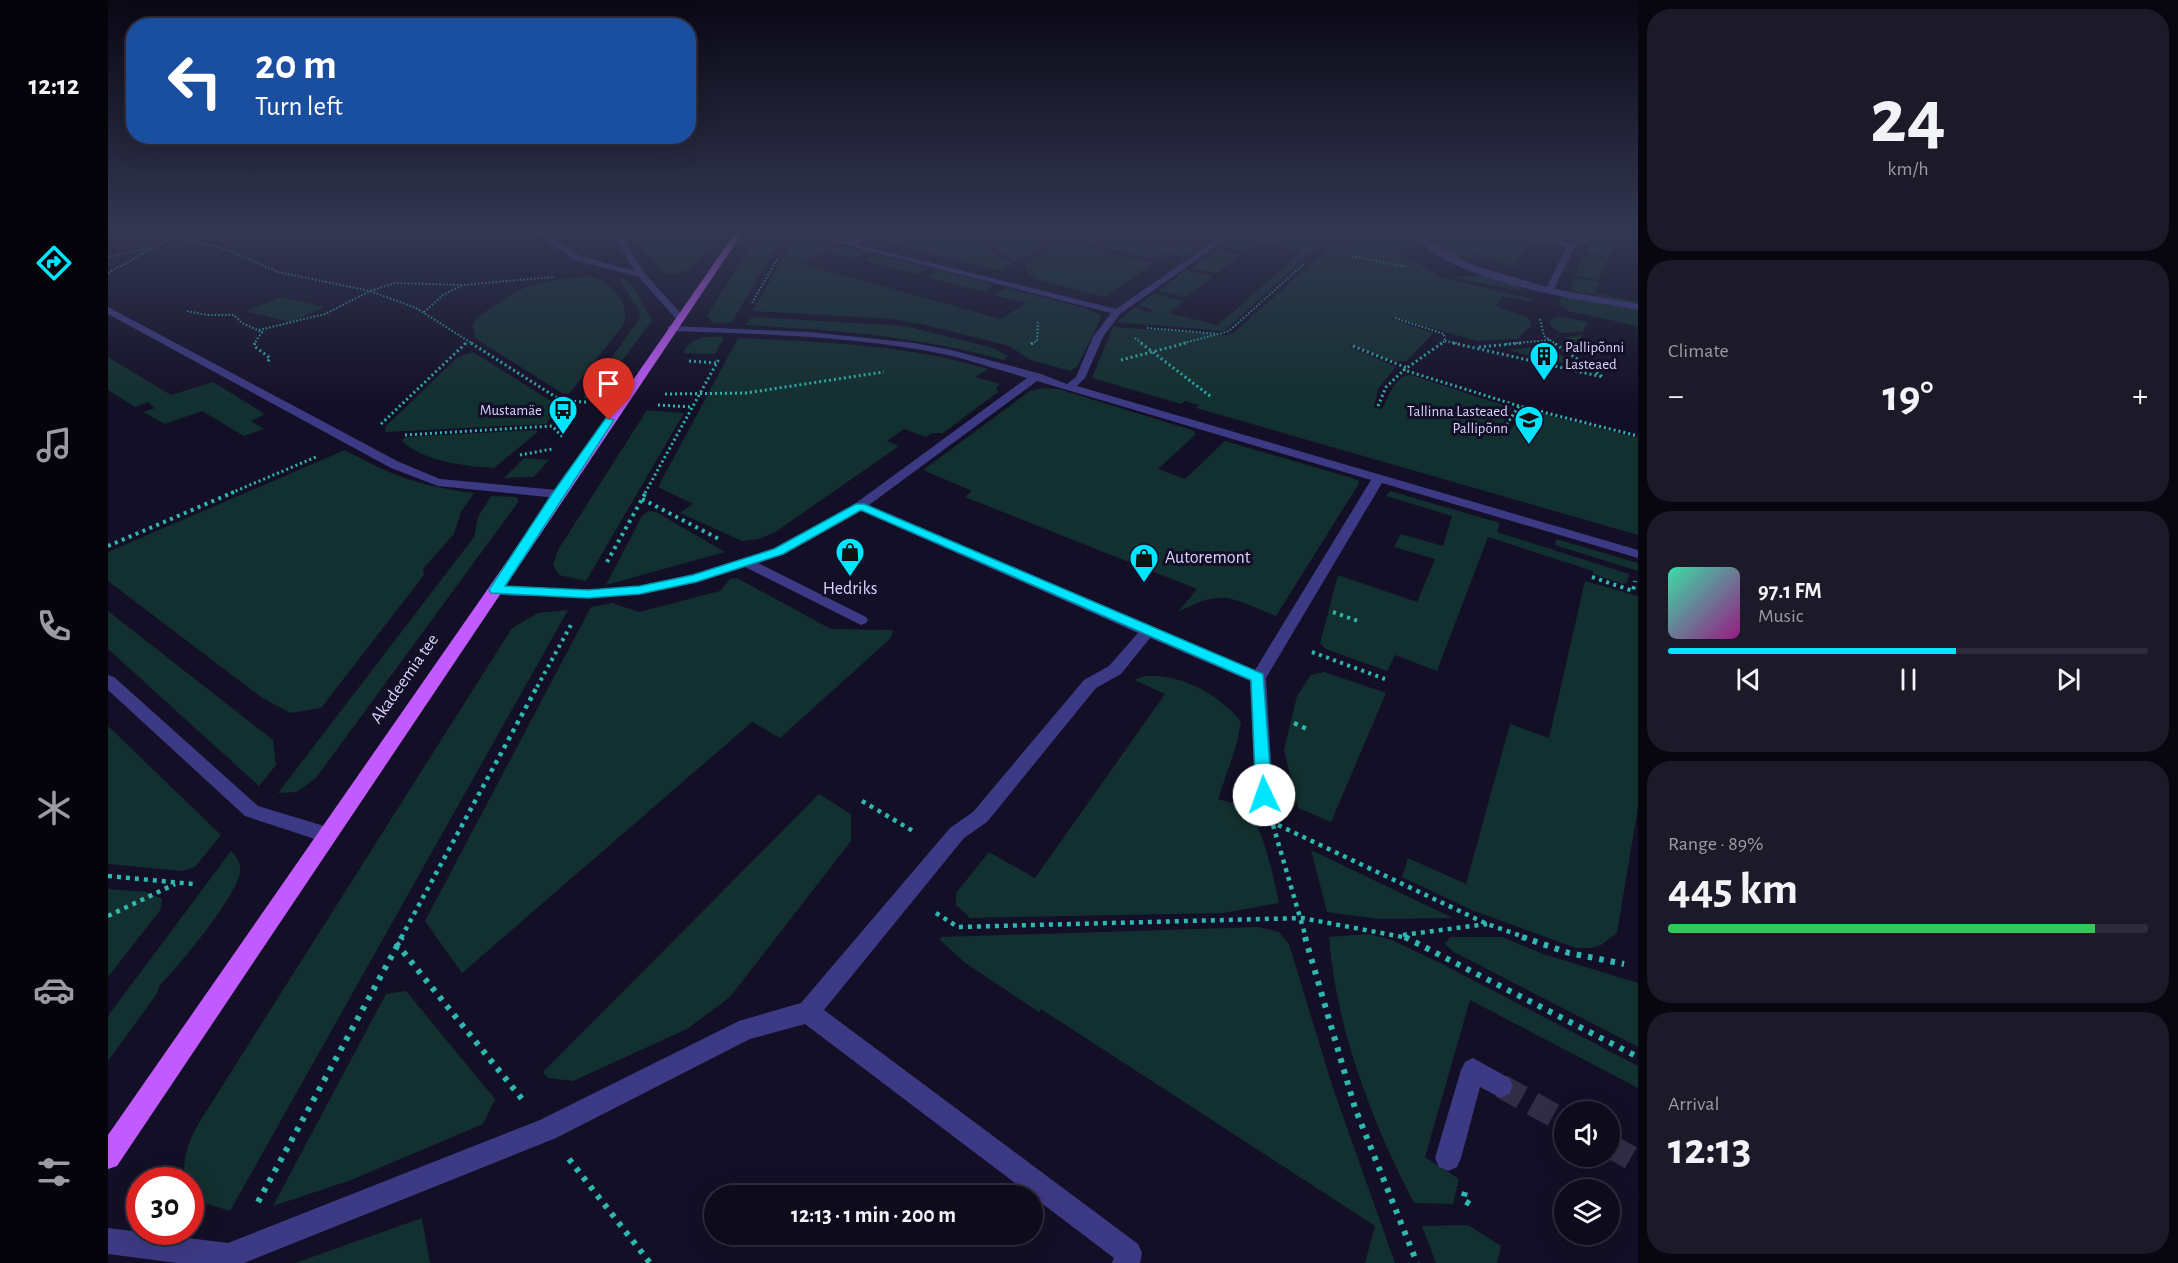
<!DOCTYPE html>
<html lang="en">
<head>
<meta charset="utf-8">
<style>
	:root { --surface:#0e0b1c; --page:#1c1929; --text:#f1f3f6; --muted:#9b9ba3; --line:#2e2b3b; --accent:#00e5ff }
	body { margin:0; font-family:"Alegreya Sans",sans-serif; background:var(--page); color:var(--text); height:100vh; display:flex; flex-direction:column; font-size:22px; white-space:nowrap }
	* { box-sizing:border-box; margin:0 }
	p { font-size:20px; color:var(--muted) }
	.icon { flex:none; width:33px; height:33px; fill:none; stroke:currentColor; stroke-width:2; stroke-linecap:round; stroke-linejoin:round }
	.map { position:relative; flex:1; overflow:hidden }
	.side { display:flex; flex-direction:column; gap:9px; padding:9px; background:#08060f; width:540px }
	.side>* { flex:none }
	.top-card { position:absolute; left:18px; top:18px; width:570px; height:126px; border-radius:24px; box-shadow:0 6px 24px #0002,0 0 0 2px var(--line); background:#1a4fa0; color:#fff; overflow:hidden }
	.tools { position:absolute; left:1446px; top:1101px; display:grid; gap:12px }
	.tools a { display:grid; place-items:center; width:66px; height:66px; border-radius:50%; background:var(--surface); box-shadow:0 6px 24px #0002,0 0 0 2px var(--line); font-size:30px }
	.speed { position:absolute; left:18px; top:1167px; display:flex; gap:12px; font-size:30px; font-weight:700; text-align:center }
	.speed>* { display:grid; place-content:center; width:78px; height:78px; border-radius:50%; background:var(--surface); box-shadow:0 6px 24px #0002,0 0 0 2px var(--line); line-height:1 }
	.speed .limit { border:9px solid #d22; background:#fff; color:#111 }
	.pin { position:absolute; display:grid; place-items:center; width:51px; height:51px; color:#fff; margin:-62px -26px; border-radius:50% 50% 50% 0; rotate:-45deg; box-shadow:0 0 6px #0007 }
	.pin .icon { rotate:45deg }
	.me { position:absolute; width:66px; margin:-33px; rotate:357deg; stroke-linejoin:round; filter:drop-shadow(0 0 4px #0008) }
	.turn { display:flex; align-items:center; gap:21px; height:126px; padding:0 30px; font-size:27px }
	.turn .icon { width:78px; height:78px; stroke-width:2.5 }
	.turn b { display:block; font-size:42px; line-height:51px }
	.big { font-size:45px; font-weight:700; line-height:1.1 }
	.side .card { flex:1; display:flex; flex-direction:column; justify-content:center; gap:9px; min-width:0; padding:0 21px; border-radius:24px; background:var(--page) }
	.side .dial { align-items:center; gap:0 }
	.dial b { font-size:78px; line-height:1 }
	.song { display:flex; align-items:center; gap:18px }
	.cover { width:72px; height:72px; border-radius:9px; background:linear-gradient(135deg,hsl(160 70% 55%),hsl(310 70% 35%)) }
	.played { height:6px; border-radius:3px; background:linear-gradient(90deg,var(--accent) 60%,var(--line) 60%) }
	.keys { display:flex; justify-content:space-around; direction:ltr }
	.heat { display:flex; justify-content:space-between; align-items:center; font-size:33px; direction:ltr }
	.charge { height:9px; border-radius:4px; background:linear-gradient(90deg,#34c759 89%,var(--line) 0) }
	.trip { position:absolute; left:596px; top:1185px; width:339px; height:60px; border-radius:30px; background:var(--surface); box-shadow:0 6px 24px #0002,0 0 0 2px var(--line); font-weight:700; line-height:60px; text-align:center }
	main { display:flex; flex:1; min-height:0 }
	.menu { display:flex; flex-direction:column; width:108px; justify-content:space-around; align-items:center; background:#06040b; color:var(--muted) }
	.menu .icon { width:42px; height:42px }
	.menu .active { color:var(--accent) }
	.menu b { font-size:27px; color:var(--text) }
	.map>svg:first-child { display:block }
	.green { fill:#12302f }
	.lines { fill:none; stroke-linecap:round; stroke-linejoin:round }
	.minor-tunnel { stroke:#312d47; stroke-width:24; stroke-dasharray:24 12; stroke-linecap:butt }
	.path-far4 { stroke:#2fb8b0; stroke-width:2; stroke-dasharray:1.5 2; stroke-linecap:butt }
	.path-far3 { stroke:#2fb8b0; stroke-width:3; stroke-dasharray:2 3; stroke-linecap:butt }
	.path-far2 { stroke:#2fb8b0; stroke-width:4; stroke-dasharray:3 4.5; stroke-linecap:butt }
	.path-far1 { stroke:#2fb8b0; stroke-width:4.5; stroke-dasharray:4 5; stroke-linecap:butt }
	.path { stroke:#2fb8b0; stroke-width:6; stroke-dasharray:4.5 7; stroke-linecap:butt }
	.minor { fill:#3d3a85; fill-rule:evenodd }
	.major { fill:#c25bff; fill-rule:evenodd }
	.route { fill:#00e5ff; stroke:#0095a6; stroke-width:1.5 }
	.labels { text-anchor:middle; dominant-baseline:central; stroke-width:6; stroke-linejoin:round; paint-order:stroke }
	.far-poi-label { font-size:15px; fill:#d9d4ff; stroke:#130f26; text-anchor:end }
	.poi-label { font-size:18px; fill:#d9d4ff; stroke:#130f26; text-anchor:start }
	.street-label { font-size:18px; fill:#d9d4ff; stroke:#130f26 }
</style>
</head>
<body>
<main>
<nav class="menu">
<b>12:12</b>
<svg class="icon active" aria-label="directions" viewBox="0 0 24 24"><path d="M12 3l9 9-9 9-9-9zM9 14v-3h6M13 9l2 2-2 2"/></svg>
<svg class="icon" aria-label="music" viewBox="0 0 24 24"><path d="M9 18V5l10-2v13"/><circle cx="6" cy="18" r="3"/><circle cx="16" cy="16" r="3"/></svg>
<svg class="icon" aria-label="phone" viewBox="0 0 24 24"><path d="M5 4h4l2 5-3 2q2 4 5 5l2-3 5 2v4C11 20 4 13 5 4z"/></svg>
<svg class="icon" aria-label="climate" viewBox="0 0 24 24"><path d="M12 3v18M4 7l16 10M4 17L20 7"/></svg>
<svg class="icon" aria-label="car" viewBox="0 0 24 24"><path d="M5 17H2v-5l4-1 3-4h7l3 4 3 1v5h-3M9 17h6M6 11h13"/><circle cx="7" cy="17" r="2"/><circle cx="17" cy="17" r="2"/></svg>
<svg class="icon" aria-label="filters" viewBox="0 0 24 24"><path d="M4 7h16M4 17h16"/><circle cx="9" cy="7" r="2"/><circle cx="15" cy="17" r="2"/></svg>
</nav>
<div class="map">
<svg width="1530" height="1263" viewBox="0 0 1530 1263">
	<rect width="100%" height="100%" fill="#130f26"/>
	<g class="green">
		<path d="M695 229H722L740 233 751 229H768C738 241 725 237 695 229Z"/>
		<path d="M805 229H891L947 242 908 262 875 241 884 251 905 264 894 271 776 242Z"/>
		<path d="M905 229H984L1069 247 1085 235 1054 229H1082L1106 235 1078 257 1060 253 1049 260Z"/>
		<path d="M1137 229H1149L1214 242 1116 331 1009 322 1027 307 1040 313 1045 310 1030 305 1046 294 1076 301 1061 313 1110 325 1194 251 1150 242 1137 252 1114 246Z"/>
		<path d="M1251 229C1275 229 1296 231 1314 246L1285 250 1335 278 1425 299 1421 301 1394 296 1388 306 1421 318 1423 326 1409 339 1369 341 1285 317 1283 319 1325 333 1299 361H1284L1244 345 1241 346 1288 367 1270 389 1266 407 1274 409C1281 397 1287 374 1303 375L1404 408 1389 433 1398 436 1414 413 1422 410 1530 438V535L1088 408 1091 405 1077 401 1073 404 984 378 1005 327 1119 335 1127 332 1219 249 1225 245 1234 244Z"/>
		<path d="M1297 229H1413L1437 233 1440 229H1464L1457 239H1450L1360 230 1314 231Z"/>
		<path d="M661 233H678L623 323 604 322 599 316 648 237Z"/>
		<path d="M1334 233H1362L1421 240 1406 267 1369 254 1366 259 1348 256 1324 241 1326 235Z"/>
		<path d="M688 234 758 252 746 258 718 251 691 263 893 319 918 303 887 295 899 288 977 308 992 315 993 318 969 367 962 371 920 359 902 346 818 325 784 319 645 311Z"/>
		<path d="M607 235C596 256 582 279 555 273L526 238Z"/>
		<path d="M1485 237 1507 240 1500 258 1478 253Z"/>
		<path d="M956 243 963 244 1046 263 997 297 934 281 919 272 917 262Z"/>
		<path d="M1109 250 1133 255 1109 273 1084 268Z"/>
		<path d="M768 255 821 268 808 274 755 260Z"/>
		<path d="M1475 256 1499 259 1491 280 1467 275Z"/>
		<path d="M830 270 887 285 876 292 818 277Z"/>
		<path d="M1078 270 1105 276 1079 297 1050 291Z"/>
		<path d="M1373 275 1388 277 1423 293 1344 277Z"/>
		<path d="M479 276C500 279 523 301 516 324L461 394 454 393 367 338 365 325 368 319C413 284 424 283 479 276Z"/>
		<path d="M513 278 522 282 544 320 486 399 475 398 531 319 532 312 511 280Z"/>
		<path d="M1466 278 1491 282 1487 293 1530 302V305L1462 290Z"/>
		<path d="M1455 296 1530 309V326L1460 311 1450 304Z"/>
		<path d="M173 297 217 307 182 322 137 311Z"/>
		<path d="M644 317 797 326 885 348 900 356 896 360C811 336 724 330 637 325Z"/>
		<path d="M1451 317H1454L1480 322 1475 332 1452 333 1442 325 1443 319Z"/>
		<path d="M1474 335 1472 342 1522 353C1497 354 1475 359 1455 343L1459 337Z"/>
		<path d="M616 337 607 354 575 353C586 335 596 337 616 337Z"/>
		<path d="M630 338C715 342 798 345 880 369L867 377 892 384 888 387 890 392 835 433H824L818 437 796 429 779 441 791 446 669 531 651 539 634 541 572 513 585 504 550 487Z"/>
		<path d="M1427 347 1447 350 1462 363 1443 362 1401 350Z"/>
		<path d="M365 352 451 406 438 424 277 432 278 426 350 357Z"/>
		<path d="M0 357 63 395 105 382 157 414 143 421 156 429 136 436 94 411 57 424 35 412 47 408 40 402 27 407 0 390Z"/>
		<path d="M935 388 950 389 1084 430 1088 434 1050 469 1077 479 1117 441 1244 478 1251 481 1250 485 1168 616C1121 598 1117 588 1070 612L1089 589 857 497 864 491 815 470 922 391Z"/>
		<path d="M539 410 576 413 478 581 451 575 445 565 450 550Z"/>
		<path d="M427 430 430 432 386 468C357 466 315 462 293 440L298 437Z"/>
		<path d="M237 450C284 476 312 486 366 493L353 512 346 534 315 569 316 575 213 708 182 713 153 697 0 581V552Z"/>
		<path d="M416 458 441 460 426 477 396 478Z"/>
		<path d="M1282 491 1392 523 1389 532 1521 574 1519 583 1515 584 1485 574V571L1380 537 1329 671 1287 655 1279 671 1218 649 1212 643 1230 575 1309 602 1327 559 1286 547 1293 534 1335 546 1344 516 1278 496Z"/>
		<path d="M383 496 408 497 411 501 208 778 189 792 170 793 366 537 370 517Z"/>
		<path d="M540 511 548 512 617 552 498 585 534 516Z"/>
		<path d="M1448 539 1530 563V571L1447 545Z"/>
		<path d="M629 578 723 629 785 630 783 638 672 738 644 722 354 973 317 921 483 607 504 603 531 612 612 591 622 579Z"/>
		<path d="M1477 581 1530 596V807L1509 933 1493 945 1483 948H1468L1366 911 1294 877 1300 858 1358 884 1402 724 1441 738Z"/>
		<path d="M460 610 122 1211 93 1202 83 1194 82 1180H76C75 1156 80 1142 92 1121L404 628 430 613Z"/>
		<path d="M0 611 165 740 168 765 151 786 0 649Z"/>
		<path d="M1216 672 1278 693 1223 822 1190 808 1176 750 1189 696 1203 675Z"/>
		<path d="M1037 676C1073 674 1111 694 1133 722L1129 743 1110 799C1118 802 1130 803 1136 808 1154 820 1167 882 1171 903L1116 913 862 918 848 905V893L881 852 927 878 1057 694 1026 680Z"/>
		<path d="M0 726 113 835 87 867 74 871 0 864Z"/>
		<path d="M711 794 743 814V841L622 997 579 1029 465 1081 440 1078 435 1072Z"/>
		<path d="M1203 850 1345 918 1272 919 1219 912Z"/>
		<path d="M123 851C129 857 133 863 132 872 129 896 71 966 52 985L48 995 0 1061V1016Z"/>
		<path d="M0 889 39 892 54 899 53 909 0 977Z"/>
		<path d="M1150 927 1171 932 1181 944 1224 1085 1287 1263H1257L1267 1226 933 1009 931 1012 856 962 832 940 833 937Z"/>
		<path d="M1261 934 1284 940 1336 965 1530 1066V1088L1362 1000 1317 1157 1351 1179 1345 1204 1306 1203C1264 1122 1228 1028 1221 937Z"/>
		<path d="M1342 937H1394L1435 954 1530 983V1047L1346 952 1337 944Z"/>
		<path d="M298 991 387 1099 375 1124 243 1180 165 1206 278 994Z"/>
		<path d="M314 1218 322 1263H186H187Z"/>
		<path d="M1360 1225 1393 1246 1389 1263H1328L1314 1226Z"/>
	</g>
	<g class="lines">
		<g class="minor-tunnel">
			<path d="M1393 1086 1456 1121"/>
			<path d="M1502 1146 1530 1162"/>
		</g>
		<g class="path-far4">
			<path d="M1275 229 1286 231"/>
			<path d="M0 230 6 229"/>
			<path d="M68 236 93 229"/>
			<path d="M1244 256 1299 267"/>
			<path d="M0 257 41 248"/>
			<path d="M0 273 67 236 120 250 170 272 262 291 308 308 365 344"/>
			<path d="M644 303 670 258"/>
			<path d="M79 311 100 315H126L134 323 154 332 146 344"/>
			<path d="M316 312 335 295 355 285 445 277"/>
			<path d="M1287 318 1336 334 1337 341"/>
			<path d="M1432 319 1436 336 1448 344"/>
			<path d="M1039 328 1111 334 1121 331 1197 263"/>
			<path d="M151 330 217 314 262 291 287 283 355 285"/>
			<path d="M1027 338 1035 344"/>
			<path d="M1337 341 1352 344"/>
			<path d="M357 344 359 342"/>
			<path d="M923 344 929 341 930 322"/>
			<path d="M1072 344 1107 335"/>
			<path d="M1332 344 1337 341"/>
			<path d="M1398 344 1442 340"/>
		</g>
		<g class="path-far3">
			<path d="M147 343 146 346 162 358 159 363"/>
			<path d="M363 343 454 401 479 402"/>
			<path d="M1033 343 1102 396"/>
			<path d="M1334 343 1296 370 1411 406"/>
			<path d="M1345 343 1495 377 1446 343"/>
			<path d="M923 344 925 343"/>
			<path d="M1245 346 1299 368"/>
			<path d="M1371 347 1414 343"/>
			<path d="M1013 360 1078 343"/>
			<path d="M581 361 609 363"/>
			<path d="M557 394 638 393 776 372"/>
			<path d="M550 405 584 407"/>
			<path d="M1270 406 1278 387 1296 370"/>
			<path d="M273 424 358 343"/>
			<path d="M1393 433 1411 406 1530 436"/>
			<path d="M297 435 444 426 455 437"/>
			<path d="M412 455 444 449"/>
			<path d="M123 493 208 457"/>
			<path d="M537 493 611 359"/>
		</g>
		<g class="path-far2">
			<path d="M534 499 611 539"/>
			<path d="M0 546 126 492"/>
			<path d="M499 562 538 492"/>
			<path d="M1484 577 1525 591 1527 581"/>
			<path d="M1225 612 1253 622"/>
			<path d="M1204 652 1277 679"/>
			<path d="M429 687 464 623"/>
		</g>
		<g class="path-far1">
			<path d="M1186 723 1199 729"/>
			<path d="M754 801 805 831"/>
			<path d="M1165 825 1198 938"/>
			<path d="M1170 825 1379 924 1419 938"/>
			<path d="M0 876 85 884"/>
			<path d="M828 913 850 927 1194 918 1300 938"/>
			<path d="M0 916 67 884"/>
			<path d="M1295 935 1379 924"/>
			<path d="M293 938 430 685"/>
		</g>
		<g class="path">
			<path d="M1197 937 1247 1108 1309 1263"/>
			<path d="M1297 937 1530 1057"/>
			<path d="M1414 937 1461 953 1516 964"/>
			<path d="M288 943 414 1099"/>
			<path d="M461 1159 542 1263"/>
			<path d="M1357 1192 1355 1200 1365 1206"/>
			<path d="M150 1202 294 937"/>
		</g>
		<g class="minor">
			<path d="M422 229H430L472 256 527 271 509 241 495 229H503L515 238 537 274 576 317 568 319 531 277 466 260Z"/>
			<path d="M513 229H593L589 231H517Z"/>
			<path d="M634 229H690L738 242 770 229H778L747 244 1008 309 1115 235 1091 229 1120 232 1132 229 1012 314 995 337 977 378 969 386 1530 550V558L1274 483 1158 678 1165 795 1162 800 1156 802 1150 800 1147 795 1142 681 1042 638 1013 674 988 688 879 822 856 838 716 1010 1030 1244 1034 1253 1032 1263H1004L1006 1258 697 1024 642 1039 448 1138 136 1263H69L0 1254V1228L120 1243 432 1120 631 1021 693 1003 842 828 865 812 976 680 1001 666 1030 633 753 511 675 555 650 563 758 617 760 620 758 623 753 625 637 567C563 590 511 600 433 596 417 596 399 597 383 593L381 590 388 586 480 590 532 586 585 574 665 549 748 503 919 378C891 370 863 360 835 354 746 336 655 334 564 331L559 328 561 326 702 332 806 343 843 350 933 374 959 384 968 377 985 337 1003 313 687 232 638 231ZM929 381 1263 480 1147 670 761 505Z"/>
			<path d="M1163 229H1177L1227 239 1223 241Z"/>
			<path d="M1340 229 1388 230 1463 243 1473 239 1478 229H1484L1479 242 1467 246 1446 289 1530 304V310C1464 297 1359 286 1308 239L1310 234ZM1348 232 1388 234 1459 246 1439 287 1364 265 1316 238Z"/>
			<path d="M0 307 291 462 332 479 449 490 455 494 449 498 330 486 283 468 0 314Z"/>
			<path d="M0 675 6 677 150 806 226 829 228 835 226 841 219 843 137 816 0 690Z"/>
			<path d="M1365 1058 1401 1078 1405 1086 1401 1094 1393 1098 1372 1087 1353 1158 1349 1167 1340 1171 1331 1167 1327 1158 1353 1070 1357 1062Z"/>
		</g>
		<path class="major" d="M630 229H637L9 1166 0 1169V1135Z"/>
	</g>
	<linearGradient id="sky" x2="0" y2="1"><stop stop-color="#0a0815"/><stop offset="0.57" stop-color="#333752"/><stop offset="1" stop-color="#333752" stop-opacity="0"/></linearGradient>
	<rect width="1530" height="405" fill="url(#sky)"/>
	<path class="route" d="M498 418 506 420 397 586 480 590 532 586 585 575 666 549 748 504H756L1155 674 1164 795 1162 800H1150L1148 795 1143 680 753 510 675 554 588 582 532 594 480 598 383 593 381 590 444 494Z"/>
	<defs>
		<g id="building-pin" transform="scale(1.5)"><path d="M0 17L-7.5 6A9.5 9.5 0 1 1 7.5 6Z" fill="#00e5ff" stroke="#130f26"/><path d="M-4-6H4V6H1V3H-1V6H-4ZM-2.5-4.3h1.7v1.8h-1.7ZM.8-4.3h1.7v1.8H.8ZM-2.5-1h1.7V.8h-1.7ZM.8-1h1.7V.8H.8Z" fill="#111"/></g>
		<g id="bus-pin" transform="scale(1.5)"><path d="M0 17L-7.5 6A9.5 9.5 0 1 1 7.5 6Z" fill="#00e5ff" stroke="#130f26"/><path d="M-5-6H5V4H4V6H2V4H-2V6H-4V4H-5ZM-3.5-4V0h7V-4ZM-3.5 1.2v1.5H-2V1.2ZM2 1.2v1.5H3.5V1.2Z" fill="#111"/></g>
		<g id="school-pin" transform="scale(1.5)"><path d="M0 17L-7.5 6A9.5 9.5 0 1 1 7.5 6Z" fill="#00e5ff" stroke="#130f26"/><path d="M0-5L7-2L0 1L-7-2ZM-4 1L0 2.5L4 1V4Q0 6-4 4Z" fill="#111"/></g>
		<g id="shop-pin" transform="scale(1.5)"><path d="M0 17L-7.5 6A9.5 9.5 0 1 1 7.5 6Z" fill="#00e5ff" stroke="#130f26"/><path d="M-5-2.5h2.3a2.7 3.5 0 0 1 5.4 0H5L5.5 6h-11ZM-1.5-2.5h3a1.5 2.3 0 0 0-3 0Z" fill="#111"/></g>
	</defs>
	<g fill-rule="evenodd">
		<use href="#building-pin" x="1436" y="356"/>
		<use href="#bus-pin" x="455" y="410"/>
		<use href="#school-pin" x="1421" y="420"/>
		<use href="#shop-pin" x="742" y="552"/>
		<use href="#shop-pin" x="1036" y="558"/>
	</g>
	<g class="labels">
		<g class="far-poi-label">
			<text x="1457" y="347" text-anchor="start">Pallipõnni<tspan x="1457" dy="17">Lasteaed</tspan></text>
			<text x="434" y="410">Mustamäe</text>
			<text x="1400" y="411">Tallinna Lasteaed<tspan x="1400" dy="17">Pallipõnn</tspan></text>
		</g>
		<g class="poi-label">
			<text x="1057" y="558">Autoremont</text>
			<text x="742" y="589" text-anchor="middle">Hedriks</text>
		</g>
		<g class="street-label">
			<text transform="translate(297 679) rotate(-55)">Akadeemia tee</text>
		</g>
	</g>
</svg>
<div class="tools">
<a><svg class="icon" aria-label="sound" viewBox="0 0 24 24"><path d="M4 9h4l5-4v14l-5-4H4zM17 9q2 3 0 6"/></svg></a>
<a><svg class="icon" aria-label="layers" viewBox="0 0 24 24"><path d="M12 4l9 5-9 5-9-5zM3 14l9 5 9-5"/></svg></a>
</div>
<div class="speed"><div class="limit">30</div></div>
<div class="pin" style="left:501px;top:420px;background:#d93025"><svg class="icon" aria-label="arrive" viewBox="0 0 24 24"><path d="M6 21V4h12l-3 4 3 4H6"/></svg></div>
<svg class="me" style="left:1156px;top:795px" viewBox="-20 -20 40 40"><circle r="19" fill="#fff"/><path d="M0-13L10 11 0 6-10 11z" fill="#00e5ff"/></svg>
<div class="trip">12:13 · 1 min · 200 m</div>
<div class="top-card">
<div class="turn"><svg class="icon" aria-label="left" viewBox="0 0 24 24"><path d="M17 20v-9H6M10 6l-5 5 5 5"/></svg><div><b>20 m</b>Turn left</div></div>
</div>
</div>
<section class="side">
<div class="card dial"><b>24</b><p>km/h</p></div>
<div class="card"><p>Climate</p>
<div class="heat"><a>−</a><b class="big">19°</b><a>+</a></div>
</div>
<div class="card">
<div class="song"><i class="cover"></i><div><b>97.1 FM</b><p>Music</p></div></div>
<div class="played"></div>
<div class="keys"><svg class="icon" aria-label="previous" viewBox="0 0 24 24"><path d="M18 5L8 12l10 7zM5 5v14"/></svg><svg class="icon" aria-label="pause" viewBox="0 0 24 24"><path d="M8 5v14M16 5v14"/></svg><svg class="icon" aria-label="next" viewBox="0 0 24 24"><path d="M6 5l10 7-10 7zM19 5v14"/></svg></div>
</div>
<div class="card"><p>Range · 89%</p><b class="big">445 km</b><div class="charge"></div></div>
<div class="card"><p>Arrival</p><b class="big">12:13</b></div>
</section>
</main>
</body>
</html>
